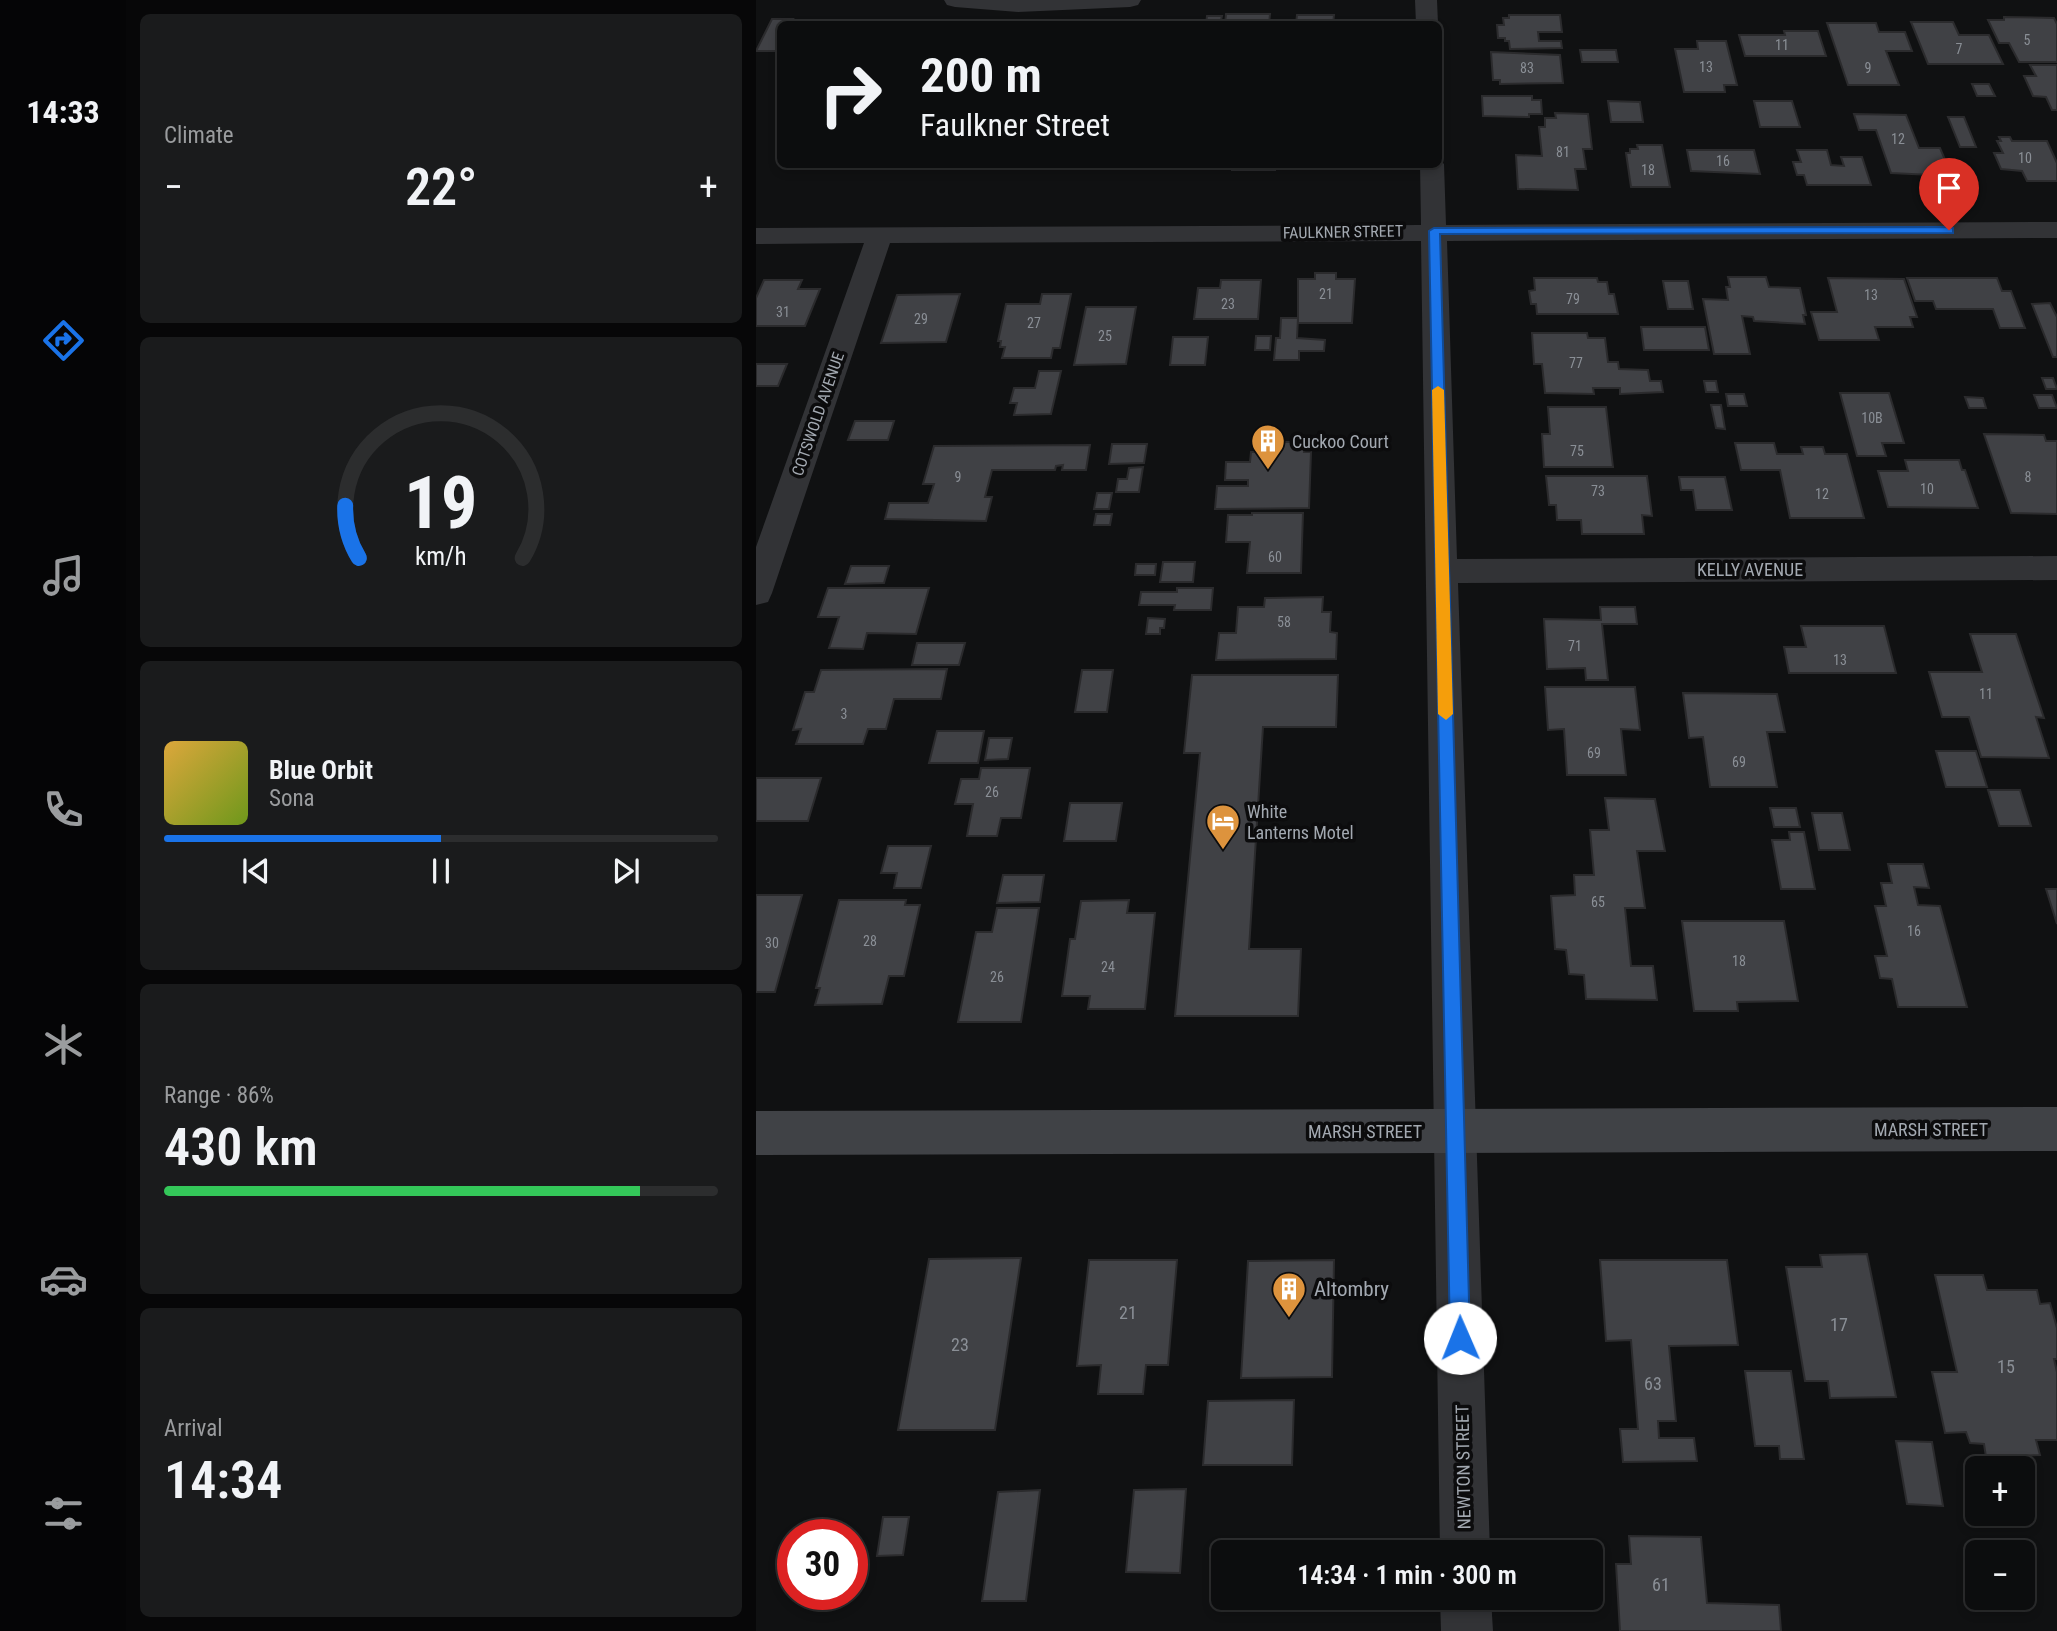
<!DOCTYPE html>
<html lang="en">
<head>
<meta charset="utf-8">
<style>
	:root { --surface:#0c0d0e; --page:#1a1b1c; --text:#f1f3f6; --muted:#9a9c9e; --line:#2c2d2e; --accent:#1a73e8 }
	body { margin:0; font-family:"Roboto Condensed",sans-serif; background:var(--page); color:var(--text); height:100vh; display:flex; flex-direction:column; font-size:26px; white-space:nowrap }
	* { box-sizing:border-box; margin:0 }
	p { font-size:23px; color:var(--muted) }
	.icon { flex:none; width:38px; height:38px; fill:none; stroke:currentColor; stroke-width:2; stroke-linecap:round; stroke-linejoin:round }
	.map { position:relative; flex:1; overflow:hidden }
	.side { display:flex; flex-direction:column; gap:14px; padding:14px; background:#070708; width:630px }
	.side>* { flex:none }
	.hud { position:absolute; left:21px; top:21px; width:665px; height:147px; border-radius:10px; box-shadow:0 4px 10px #0003,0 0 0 2px var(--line); background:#0c0d0e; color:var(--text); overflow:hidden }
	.buttons { position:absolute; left:1209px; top:1456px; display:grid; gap:14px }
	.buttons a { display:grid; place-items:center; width:70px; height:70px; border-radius:10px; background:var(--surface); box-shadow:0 4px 10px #0003,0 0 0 2px var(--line); font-size:35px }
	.speed { position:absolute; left:21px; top:1519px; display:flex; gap:14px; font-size:35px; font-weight:700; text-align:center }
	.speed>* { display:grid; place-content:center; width:91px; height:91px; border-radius:50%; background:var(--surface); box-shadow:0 4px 10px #0003,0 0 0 2px var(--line); line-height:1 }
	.speed .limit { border:10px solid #d22; background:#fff; color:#111 }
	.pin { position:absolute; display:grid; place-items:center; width:60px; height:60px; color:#fff; margin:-72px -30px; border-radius:50% 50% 50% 0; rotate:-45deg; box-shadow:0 0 7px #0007 }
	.pin .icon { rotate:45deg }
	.me { position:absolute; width:77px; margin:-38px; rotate:359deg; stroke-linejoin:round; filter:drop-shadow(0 0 5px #0008) }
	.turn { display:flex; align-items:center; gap:24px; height:147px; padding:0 28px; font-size:32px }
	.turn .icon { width:91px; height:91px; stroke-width:2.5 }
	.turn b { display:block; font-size:49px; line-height:60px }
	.big { font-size:52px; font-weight:600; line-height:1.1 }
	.side .card { flex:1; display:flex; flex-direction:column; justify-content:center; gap:10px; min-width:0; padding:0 24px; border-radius:10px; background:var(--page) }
	.side .dial { align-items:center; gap:0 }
	.dial svg { height:182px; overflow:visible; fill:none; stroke:var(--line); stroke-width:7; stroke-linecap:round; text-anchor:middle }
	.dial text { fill:var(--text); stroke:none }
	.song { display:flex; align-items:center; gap:21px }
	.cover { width:84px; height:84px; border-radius:10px; background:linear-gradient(135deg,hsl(40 70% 55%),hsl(80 70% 35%)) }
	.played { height:7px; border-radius:4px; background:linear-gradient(90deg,var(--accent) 50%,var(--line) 50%) }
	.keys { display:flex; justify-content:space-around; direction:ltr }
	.heat { display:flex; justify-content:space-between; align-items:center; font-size:38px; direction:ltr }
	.charge { height:10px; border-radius:5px; background:linear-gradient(90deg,#34c759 86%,var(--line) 0) }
	.trip { position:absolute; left:455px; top:1540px; width:392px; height:70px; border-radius:10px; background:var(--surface); box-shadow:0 4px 10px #0003,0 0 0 2px var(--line); font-weight:600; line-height:70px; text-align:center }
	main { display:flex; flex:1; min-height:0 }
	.dock { display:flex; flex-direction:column; width:126px; justify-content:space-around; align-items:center; background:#050506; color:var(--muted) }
	.dock .icon { width:49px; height:49px }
	.dock .selected { color:var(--accent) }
	.dock b { font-size:32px; color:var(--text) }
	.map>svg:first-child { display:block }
	.building { fill:#404145; stroke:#2b2b2d; stroke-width:2 }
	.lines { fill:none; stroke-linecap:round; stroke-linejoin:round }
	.minor { fill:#323336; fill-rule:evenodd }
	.secondary { fill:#404246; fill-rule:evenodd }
	.route { fill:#1a73e8; stroke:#114b97; stroke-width:2 }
	.slow { fill:#f59e0b }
	.labels { text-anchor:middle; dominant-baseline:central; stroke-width:7; stroke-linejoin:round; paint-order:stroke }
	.number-label { font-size:14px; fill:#8a8f96 }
	.far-street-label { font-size:16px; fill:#a3a9b1; stroke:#0c0c0d }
	.poi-label { font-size:18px; fill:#a3a9b1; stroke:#0c0c0d; text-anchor:start }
	.street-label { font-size:18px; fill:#a3a9b1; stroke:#0c0c0d }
	.near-number-label { font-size:18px; fill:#8a8f96 }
	.near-poi-label { font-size:21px; fill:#a3a9b1; stroke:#0c0c0d; text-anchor:start }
</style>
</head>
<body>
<main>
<nav class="dock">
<b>14:33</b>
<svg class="icon selected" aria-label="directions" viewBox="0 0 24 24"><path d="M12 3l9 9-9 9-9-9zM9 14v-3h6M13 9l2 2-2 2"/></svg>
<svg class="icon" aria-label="music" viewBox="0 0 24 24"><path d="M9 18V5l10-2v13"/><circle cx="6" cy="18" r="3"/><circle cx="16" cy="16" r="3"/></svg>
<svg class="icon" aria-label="phone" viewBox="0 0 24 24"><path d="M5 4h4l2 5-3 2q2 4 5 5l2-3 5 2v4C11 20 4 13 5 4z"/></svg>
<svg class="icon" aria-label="climate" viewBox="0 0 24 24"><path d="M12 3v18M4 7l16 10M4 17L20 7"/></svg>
<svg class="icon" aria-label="car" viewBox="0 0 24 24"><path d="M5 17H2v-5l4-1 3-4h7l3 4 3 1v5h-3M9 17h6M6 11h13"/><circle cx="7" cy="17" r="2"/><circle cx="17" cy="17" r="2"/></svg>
<svg class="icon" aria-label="filters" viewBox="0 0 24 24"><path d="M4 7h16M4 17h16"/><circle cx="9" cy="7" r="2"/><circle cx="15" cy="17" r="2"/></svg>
</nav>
<section class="side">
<div class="card"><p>Climate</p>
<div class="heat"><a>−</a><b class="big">22°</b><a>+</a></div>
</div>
<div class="card dial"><svg viewBox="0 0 100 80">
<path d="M14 69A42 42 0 1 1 86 69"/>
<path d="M14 69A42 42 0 0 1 8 46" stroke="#1a73e8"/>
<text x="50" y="56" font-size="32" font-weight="700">19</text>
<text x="50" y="72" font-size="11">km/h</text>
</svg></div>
<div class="card">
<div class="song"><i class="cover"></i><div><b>Blue Orbit</b><p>Sona</p></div></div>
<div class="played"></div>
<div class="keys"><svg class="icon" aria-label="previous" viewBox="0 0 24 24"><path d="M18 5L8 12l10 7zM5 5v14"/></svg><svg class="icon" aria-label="pause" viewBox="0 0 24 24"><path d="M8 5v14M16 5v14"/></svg><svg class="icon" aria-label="next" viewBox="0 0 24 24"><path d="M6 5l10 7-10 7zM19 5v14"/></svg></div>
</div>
<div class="card"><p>Range · 86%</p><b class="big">430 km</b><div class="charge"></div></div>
<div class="card"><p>Arrival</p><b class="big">14:34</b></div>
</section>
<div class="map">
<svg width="1301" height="1631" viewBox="0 0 1301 1631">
	<rect width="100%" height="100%" fill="#101112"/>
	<g class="building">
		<path d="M470 14H514L513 24H469Z"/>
		<path d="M541 15H578L577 24H540Z"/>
		<path d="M753 15H804L806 32H782L783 41H805L806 48 754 49 753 41H749V38H742L741 25H748L747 18H753Z"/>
		<path d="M451 16H466L464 24H450Z"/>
		<path d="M1248 17 1298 18 1301 24V62H1263L1253 43H1243L1232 20H1248Z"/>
		<path d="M16 19H37L34 24H24V51H0Z"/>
		<path d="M1155 22H1197L1203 35H1233L1247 64H1172Z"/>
		<path d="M1071 23H1120L1123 32H1149L1156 51H1130L1143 85H1092Z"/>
		<path d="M1028 31H1062L1070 56H989L983 35H1029Z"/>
		<path d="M941 41H970L981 85H968L969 92H928L919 49H942Z"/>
		<path d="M824 50H860L862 62H826Z"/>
		<path d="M735 52 804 55 807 83 744 84V80H737Z"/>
		<path d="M1274 65H1301V110H1296L1290 97 1277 96 1268 76H1280Z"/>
		<path d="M1216 84H1233L1239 96H1221Z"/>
		<path d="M726 96H776V100H785L786 114H773V117L727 116Z"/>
		<path d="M852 101 884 102 887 122H855Z"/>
		<path d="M998 101H1036L1044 127H1004Z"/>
		<path d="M799 113 832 114 836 149H827L830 169H819L822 190 762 189 760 155 786 156 783 127H789V118H800Z"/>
		<path d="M1098 114 1150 115 1163 148H1184L1196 176 1135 173 1120 130H1103Z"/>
		<path d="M1192 117H1208L1220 147H1204Z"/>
		<path d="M1243 137H1254L1256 141H1291L1301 163V181H1271L1266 171 1245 169 1238 153H1247L1241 141H1245Z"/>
		<path d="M881 145H906L914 187H875L870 153H874V149H882Z"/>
		<path d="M931 150H998L1004 174 935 171Z"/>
		<path d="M1041 150H1071L1075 165 1088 166 1085 157H1106L1115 185H1051L1048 175H1041L1037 162H1045Z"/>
		<path d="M238 164H264L263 169H237Z"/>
		<rect x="476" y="164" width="43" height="6"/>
		<path d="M559 273H580V279H599L596 323H542V279H559Z"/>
		<path d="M972 277H1010L1013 287 1044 288 1050 315H1047L1049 324 998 321 997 317 986 316 994 354H958L947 299 972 300 970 287H974Z"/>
		<path d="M778 278H841L842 282H851L853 294H858L862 314H781L780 304H775L773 291 779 290Z"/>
		<path d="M1072 278 1148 279 1161 317H1154L1157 327H1119L1123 340H1063L1055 312H1081Z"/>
		<path d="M1151 278H1241L1246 291H1255L1269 328H1244L1237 309H1180L1177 301H1159Z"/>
		<path d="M8 280H46L42 289H64L49 326H0V298Z"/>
		<path d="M465 280H505L502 319H438L442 288H464Z"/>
		<path d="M907 281H932L937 309H912Z"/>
		<path d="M204 294 190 342 125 343 141 295Z"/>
		<path d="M286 294H315L304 348H297L295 358H246L249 347H244L245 341H242L250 304H284Z"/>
		<path d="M1294 303 1301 317V357H1297L1276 304Z"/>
		<path d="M330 307H380L370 364 318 365Z"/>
		<path d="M525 318H542L541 338 569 340 568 351H543V360H518L520 338H524Z"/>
		<path d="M885 327H949L953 350H888Z"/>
		<path d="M776 333H831L832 338H849L852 362H862L863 369 892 370 894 381H905L907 392 864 394V388H837L838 394 789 393 786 364H778Z"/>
		<path d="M500 336H515L514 350H499Z"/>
		<path d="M417 337H452L449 365H414Z"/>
		<path d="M0 364H31L22 386H0Z"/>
		<path d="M283 371H305L295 414 258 415 261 403H254L258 388H279Z"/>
		<path d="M1286 378H1297L1301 389H1290Z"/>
		<path d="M948 381H960L962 392H950Z"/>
		<path d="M1084 393H1133L1148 443H1126L1130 456H1101Z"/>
		<path d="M970 394H988L991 406H972Z"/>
		<path d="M1278 395H1296L1301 408H1283Z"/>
		<path d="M1209 397 1227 398 1230 408H1213Z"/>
		<path d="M955 405H965L969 429 960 428Z"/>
		<path d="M792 407H850L857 467H788L786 434H794Z"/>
		<path d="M99 421H138L132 440H92Z"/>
		<path d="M1228 434 1288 435 1290 441H1301V514L1255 513Z"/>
		<path d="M513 442H549L548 452H555L553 508 459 509 461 486H492V480H469L470 462H494L495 452H512Z"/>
		<path d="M979 443H1018L1021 454H1047L1045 447H1067L1069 454H1091L1108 518H1034L1024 470H985Z"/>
		<path d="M356 444H391L388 463 353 464Z"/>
		<path d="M334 445 330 470H306L307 465 300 466 299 470H236L229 497H236L230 521 129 519 133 503H172L178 484H167L178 446Z"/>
		<path d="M1149 460H1203L1206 470H1209L1222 508 1132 507 1122 471H1152Z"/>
		<path d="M387 467 383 492H360L362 479H371L373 468Z"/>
		<path d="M790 476H891L896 516 886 515 888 534H826L825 520H801L800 505H793Z"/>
		<path d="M923 477H969L976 510H940L937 490H925Z"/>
		<path d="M341 493H356L353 509H338Z"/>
		<path d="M496 513H547L545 573H491L494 542H470L472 515H496Z"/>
		<path d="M340 514H356L354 525H338Z"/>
		<path d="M407 562H439L437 582H404Z"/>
		<path d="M380 564H400L399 575H379Z"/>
		<path d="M95 566H133L128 583 89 584Z"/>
		<path d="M72 588H173L160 634 111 633 107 649 73 648 83 617H62Z"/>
		<path d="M421 588H457L455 610H418L419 605H383L385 592H421Z"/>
		<path d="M567 597 566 612H575L574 632 581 633 580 659 460 660 463 633H480L482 607H508L509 598Z"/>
		<path d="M844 607H879L881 624H846L852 680H830L829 668 791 669 788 619 845 620Z"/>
		<path d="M392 618 409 619 408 628H404V634H390Z"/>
		<path d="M1045 626H1128L1140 673H1033L1028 647H1050Z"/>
		<path d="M1214 634H1260L1288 718 1280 717 1293 758 1225 757 1213 717H1186L1173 672H1226Z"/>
		<path d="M161 643H209L203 665H156Z"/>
		<path d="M191 669 185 699H138L130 729H112L107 744H40L45 729 37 730 49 692H58L65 670Z"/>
		<path d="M326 670H357L351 712H319Z"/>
		<path d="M436 675H582L580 727H507L493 949H545L542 1016H419L444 753H428Z"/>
		<path d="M789 687H879L884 730 865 729 870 775H811L808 729 792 730Z"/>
		<path d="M927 693 1021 694 1029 732H1011L1021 787H954L947 737 933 738Z"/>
		<path d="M181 731H228L222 763H173Z"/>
		<path d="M233 738H256L252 759 229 760Z"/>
		<path d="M1180 751H1220L1231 787H1190Z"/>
		<path d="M225 768H274L265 818H245L241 836H211L217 804H199L205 779H223Z"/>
		<path d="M0 778H65L52 821H0Z"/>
		<path d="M1232 790H1264L1275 826H1243Z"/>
		<path d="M849 798 899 799 909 851H881L889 908H869L875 966H897L901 1000 830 999 828 975 813 974 810 950 799 949 795 896 819 895 818 875H838L834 830H853Z"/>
		<path d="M314 803H366L360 841H308Z"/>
		<path d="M1014 808H1040L1044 827H1018Z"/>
		<path d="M1056 813H1086L1094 850H1063Z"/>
		<path d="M1033 832H1048L1059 889H1025L1016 840H1034Z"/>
		<path d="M132 846H175L165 888H138L141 873H125Z"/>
		<path d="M1132 864H1167L1173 888 1158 887 1162 905 1184 906 1211 1007H1142L1136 979 1124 978 1119 956H1131L1119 906H1130L1125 883H1136Z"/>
		<path d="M247 875H288L284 902 241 903Z"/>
		<path d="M1290 889H1301V924Z"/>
		<path d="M0 895H46L19 992H0Z"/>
		<path d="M83 900H150L149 905H164L148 976H133L126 1004 59 1005 64 988H60Z"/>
		<path d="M373 900 371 913H399L389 1009H332L334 996H306L314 939H319L325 901Z"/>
		<path d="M241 908H283L265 1022H202L220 932H236Z"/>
		<path d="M926 921H1028L1042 1001 981 1002 982 1011H938Z"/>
		<path d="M1111 1254 1140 1397 1074 1398 1072 1381H1049L1030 1267H1066L1064 1255Z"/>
		<path d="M265 1258 239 1430H142L173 1259Z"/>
		<path d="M333 1260H421L412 1365H390L387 1394H342L345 1365 321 1366Z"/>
		<path d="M578 1260 576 1377 485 1378 492 1261Z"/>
		<path d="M844 1260H971L982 1345 913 1346 920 1421H902L903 1438H938L941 1461 867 1462 864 1429H882L875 1340 850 1341Z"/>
		<path d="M1179 1275H1227L1231 1290H1281L1284 1304 1294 1303 1301 1328V1359H1298L1301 1372V1440H1280L1284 1455 1230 1457 1228 1444 1214 1443 1210 1432 1189 1433 1176 1372H1201Z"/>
		<path d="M989 1371H1035L1048 1459H1024L1023 1446H999Z"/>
		<path d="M538 1400 536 1465H447L452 1401Z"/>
		<path d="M1140 1441 1176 1442 1187 1506 1151 1504Z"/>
		<path d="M430 1489 424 1573 370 1572 378 1490Z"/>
		<path d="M284 1490 270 1601H226L242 1492Z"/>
		<path d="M127 1517H153L147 1555 121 1556Z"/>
		<path d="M873 1536 945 1537 951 1603 1023 1605 1025 1631H864L860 1564H875Z"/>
	</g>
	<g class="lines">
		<g class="minor">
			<path d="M188 0H385L382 5 374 7 262 12 199 7 191 5Z"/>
			<path d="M659 0H681L682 24H660Z"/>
			<path d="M682 158 688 164 690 225 1301 222V238L691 241 701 559 1301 556V580L702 583 734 1552H684L665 241 134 243 16 593 12 602 0 605V547L108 243 0 244V228L665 225 664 164H682Z"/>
			<path d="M684 1598H735L737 1631H685Z"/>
		</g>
		<path class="secondary" d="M1301 1107V1151L0 1155V1111Z"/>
	</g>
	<path class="route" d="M1193 227 1197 228V233L684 234 714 1338 711 1346 704 1348 697 1346 694 1338 673 231 678 228Z"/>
	<path class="slow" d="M682 386 688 390 697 714 690 720 682 714 676 390Z"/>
	<defs>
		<g id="building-pin" transform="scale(1.75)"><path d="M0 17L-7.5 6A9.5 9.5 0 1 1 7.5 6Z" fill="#dd933d" stroke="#0c0c0d"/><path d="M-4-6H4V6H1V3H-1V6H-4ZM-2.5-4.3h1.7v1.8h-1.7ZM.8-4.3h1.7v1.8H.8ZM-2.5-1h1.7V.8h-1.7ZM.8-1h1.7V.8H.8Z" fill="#fff"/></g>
		<g id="hotel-pin" transform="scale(1.75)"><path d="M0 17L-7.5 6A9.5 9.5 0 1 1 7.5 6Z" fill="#dd933d" stroke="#0c0c0d"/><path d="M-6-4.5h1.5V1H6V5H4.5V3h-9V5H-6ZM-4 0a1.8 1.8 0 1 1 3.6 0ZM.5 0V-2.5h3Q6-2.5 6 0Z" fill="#fff"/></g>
	</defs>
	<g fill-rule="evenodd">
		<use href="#building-pin" x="512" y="441"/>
		<use href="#hotel-pin" x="467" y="821"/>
		<use href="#building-pin" x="533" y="1289"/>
	</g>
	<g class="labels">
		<g class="number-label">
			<text x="1271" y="40">5</text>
			<text x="1026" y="45">11</text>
			<text x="1203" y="49">7</text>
			<text x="950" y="67">13</text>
			<text x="771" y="68">83</text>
			<text x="1112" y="68">9</text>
			<text x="1142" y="139">12</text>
			<text x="807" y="152">81</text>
			<text x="1269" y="158">10</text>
			<text x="967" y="161">16</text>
			<text x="892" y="170">18</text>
			<text x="570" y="294">21</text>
			<text x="1115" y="295">13</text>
			<text x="817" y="299">79</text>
			<text x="472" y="304">23</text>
			<text x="27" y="312">31</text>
			<text x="165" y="319">29</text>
			<text x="278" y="323">27</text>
			<text x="349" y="336">25</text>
			<text x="820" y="363">77</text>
			<text x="1116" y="418">10B</text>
			<text x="821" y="451">75</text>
			<text x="202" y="477">9</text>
			<text x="1272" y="477">8</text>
			<text x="1171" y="489">10</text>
			<text x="842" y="491">73</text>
			<text x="1066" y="494">12</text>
			<text x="519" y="557">60</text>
			<text x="528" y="622">58</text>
			<text x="819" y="646">71</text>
			<text x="1084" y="660">13</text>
			<text x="1230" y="694">11</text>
			<text x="88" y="714">3</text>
			<text x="838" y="753">69</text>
			<text x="983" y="762">69</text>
			<text x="236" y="792">26</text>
			<text x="842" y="902">65</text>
			<text x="1158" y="931">16</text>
			<text x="114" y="941">28</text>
			<text x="16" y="943">30</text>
			<text x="983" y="961">18</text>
			<text x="352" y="967">24</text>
			<text x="241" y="977">26</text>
		</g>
		<g class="far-street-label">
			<text transform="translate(587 232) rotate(-1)">FAULKNER STREET</text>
			<text transform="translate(62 414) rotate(-71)">COTSWOLD AVENUE</text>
		</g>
		<g class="poi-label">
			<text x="536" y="441">Cuckoo Court</text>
			<text x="491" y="811">White<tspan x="491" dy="21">Lanterns Motel</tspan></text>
		</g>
		<g class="street-label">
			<text x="994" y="569">KELLY AVENUE</text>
			<text x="1175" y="1129">MARSH STREET</text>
			<text x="609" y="1131">MARSH STREET</text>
			<text transform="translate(707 1467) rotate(-91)">NEWTON STREET</text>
		</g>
		<g class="near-number-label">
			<text x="372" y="1312">21</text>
			<text x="1083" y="1324">17</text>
			<text x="204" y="1344">23</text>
			<text x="1250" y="1366">15</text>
			<text x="897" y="1383">63</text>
			<text x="905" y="1584">61</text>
		</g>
		<g class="near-poi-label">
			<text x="558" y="1289">Altombry</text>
		</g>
	</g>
</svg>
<div class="buttons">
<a>+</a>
<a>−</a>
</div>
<div class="speed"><div class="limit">30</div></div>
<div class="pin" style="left:1193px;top:230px;background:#d93025"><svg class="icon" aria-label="arrive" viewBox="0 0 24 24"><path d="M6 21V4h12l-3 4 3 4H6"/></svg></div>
<svg class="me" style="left:704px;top:1338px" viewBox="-20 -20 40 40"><circle r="19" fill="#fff"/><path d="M0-13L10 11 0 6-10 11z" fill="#1a73e8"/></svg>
<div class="trip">14:34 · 1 min · 300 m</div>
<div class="hud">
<div class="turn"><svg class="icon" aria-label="right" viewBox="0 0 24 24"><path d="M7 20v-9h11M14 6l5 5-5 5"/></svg><div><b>200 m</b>Faulkner Street</div></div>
</div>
</div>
</main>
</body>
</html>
